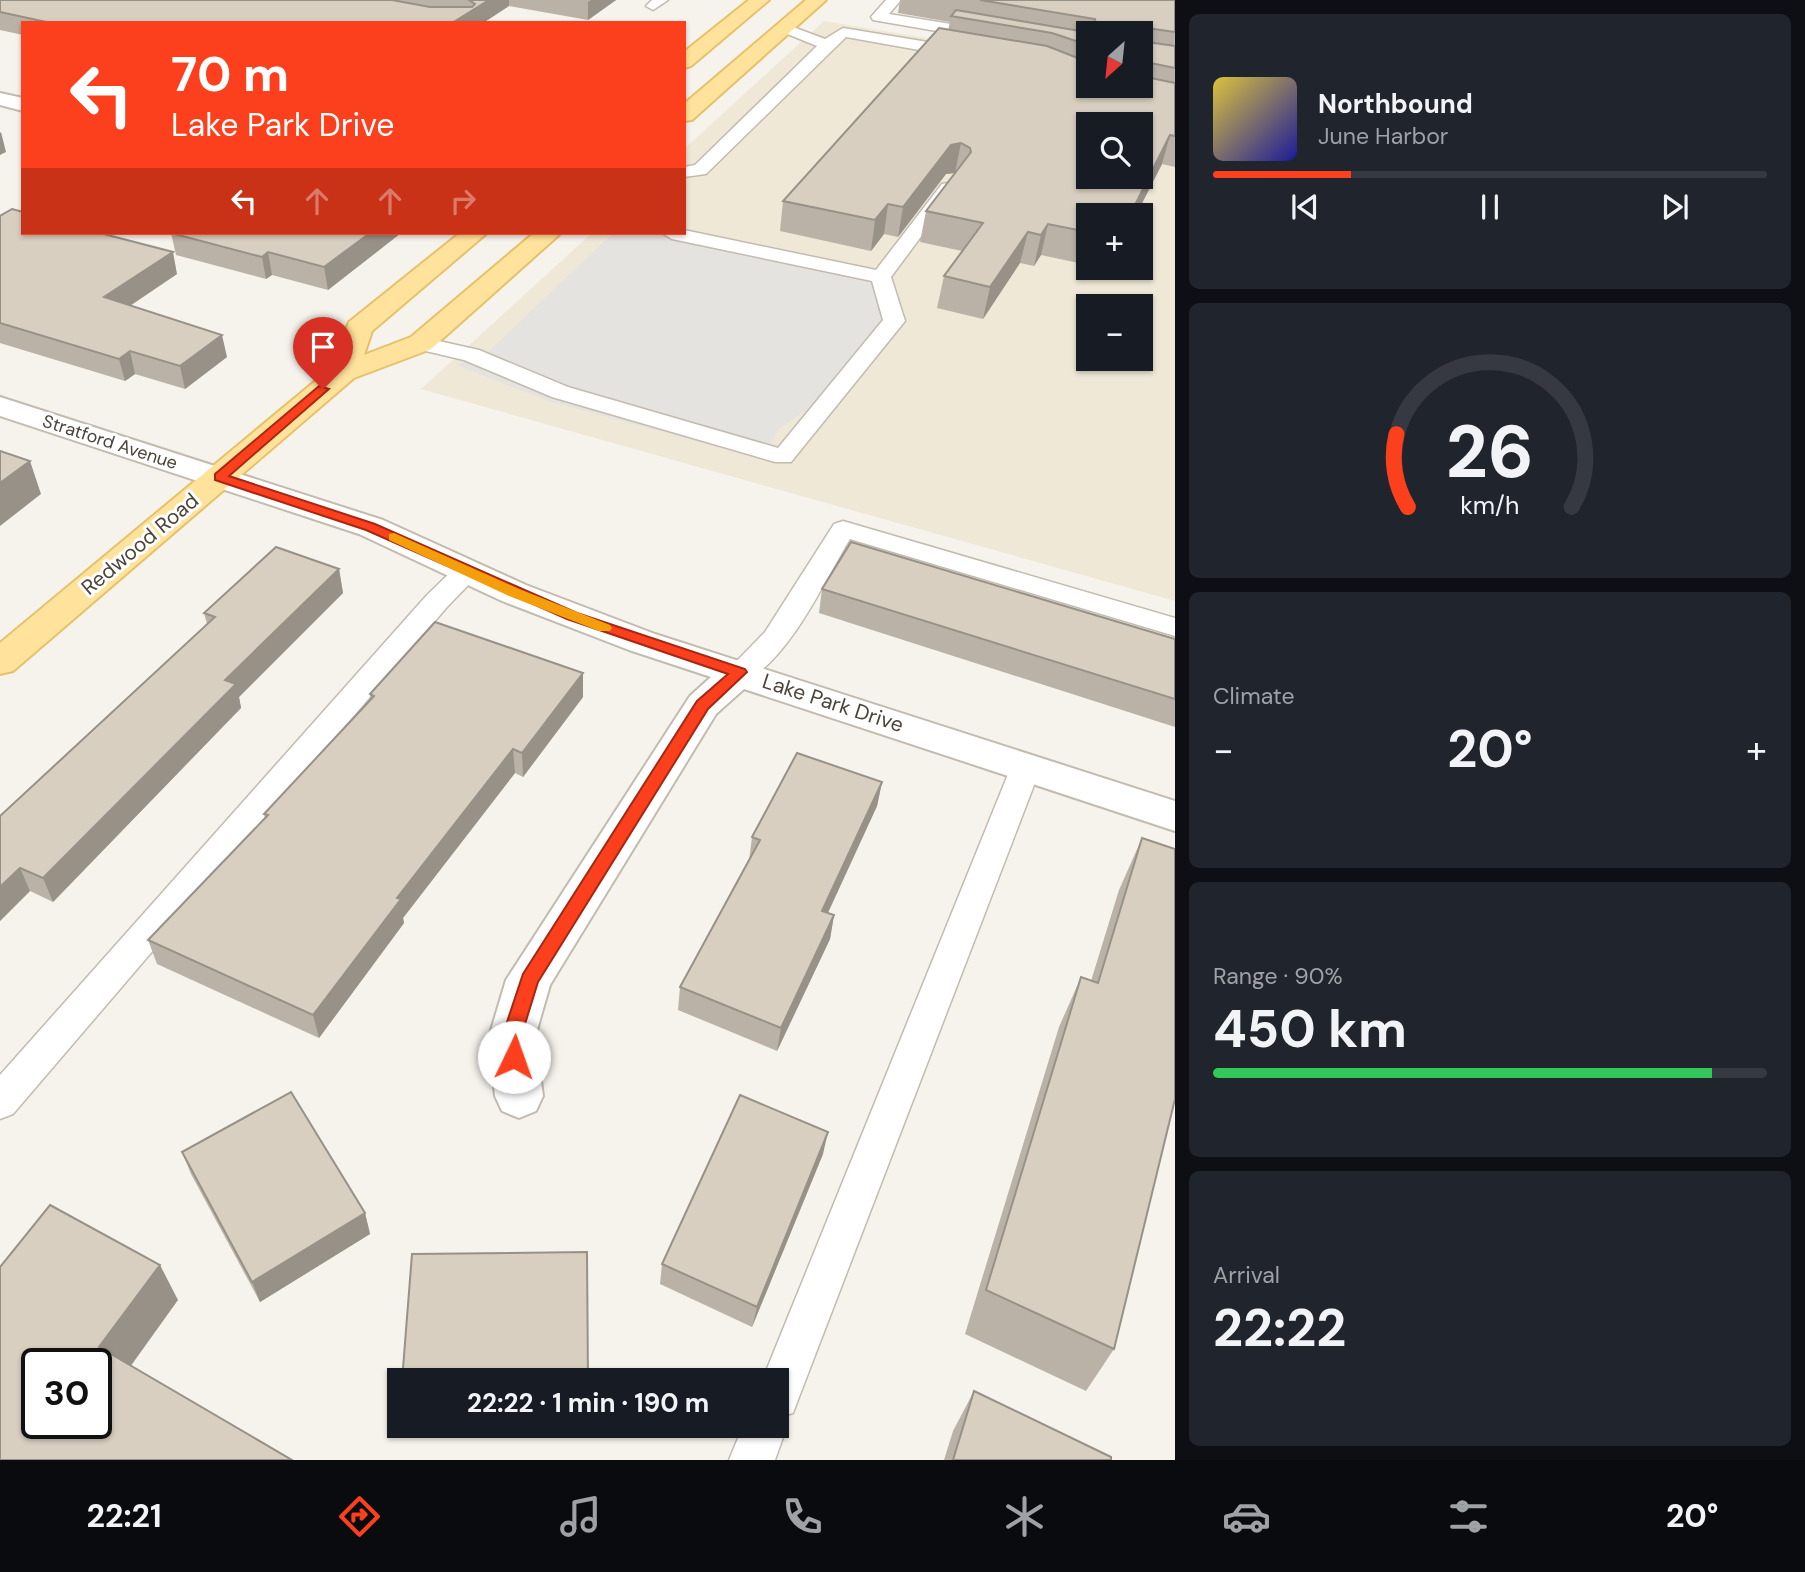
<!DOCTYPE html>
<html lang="en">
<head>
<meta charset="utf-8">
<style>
	:root { --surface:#171b24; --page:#20242c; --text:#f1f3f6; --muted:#9ea1a6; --line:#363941; --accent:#fc3f1d }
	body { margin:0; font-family:"DM Sans",sans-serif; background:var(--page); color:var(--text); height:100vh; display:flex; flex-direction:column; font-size:26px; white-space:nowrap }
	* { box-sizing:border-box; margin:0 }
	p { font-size:23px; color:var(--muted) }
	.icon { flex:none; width:38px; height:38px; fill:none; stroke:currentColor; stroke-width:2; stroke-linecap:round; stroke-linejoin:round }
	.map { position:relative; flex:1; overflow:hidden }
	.panel { display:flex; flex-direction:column; gap:14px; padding:14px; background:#0d0f14; width:630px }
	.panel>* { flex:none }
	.banner { position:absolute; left:21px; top:21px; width:665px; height:214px; border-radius:0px; box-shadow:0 2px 5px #0004; background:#fc3f1d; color:#fff; overflow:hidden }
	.needle { width:46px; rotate:207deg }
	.tools { position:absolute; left:1076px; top:21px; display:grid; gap:14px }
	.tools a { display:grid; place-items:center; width:77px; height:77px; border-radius:0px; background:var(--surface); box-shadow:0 2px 5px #0004; font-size:35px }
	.speed { position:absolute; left:21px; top:1348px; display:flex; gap:14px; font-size:35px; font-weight:700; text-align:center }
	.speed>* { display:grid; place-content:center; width:91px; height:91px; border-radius:50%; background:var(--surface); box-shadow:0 2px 5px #0004; line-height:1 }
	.speed .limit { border:4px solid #111; border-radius:10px; background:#fff; color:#111 }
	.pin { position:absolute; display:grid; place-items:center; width:60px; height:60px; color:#fff; margin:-72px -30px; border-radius:50% 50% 50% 0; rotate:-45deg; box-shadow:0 0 7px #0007 }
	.pin .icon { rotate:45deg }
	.me { position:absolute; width:77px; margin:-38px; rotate:3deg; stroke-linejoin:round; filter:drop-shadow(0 0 5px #0008) }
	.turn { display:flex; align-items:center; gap:24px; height:147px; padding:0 35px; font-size:32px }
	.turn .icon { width:91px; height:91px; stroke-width:2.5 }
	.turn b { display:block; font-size:49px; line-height:60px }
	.lanes { display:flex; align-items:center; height:66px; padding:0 35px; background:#0003; justify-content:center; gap:35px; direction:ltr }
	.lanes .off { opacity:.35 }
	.big { font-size:52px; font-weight:700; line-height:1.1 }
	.panel .card { flex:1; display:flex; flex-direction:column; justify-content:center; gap:10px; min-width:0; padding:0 24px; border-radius:10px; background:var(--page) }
	.panel .dial { align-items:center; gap:0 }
	.dial svg { height:182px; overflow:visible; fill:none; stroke:var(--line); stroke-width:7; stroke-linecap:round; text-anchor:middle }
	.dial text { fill:var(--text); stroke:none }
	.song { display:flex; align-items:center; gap:21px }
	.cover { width:84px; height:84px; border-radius:10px; background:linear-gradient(135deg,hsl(50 70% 55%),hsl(240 70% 35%)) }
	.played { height:7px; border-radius:4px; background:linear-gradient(90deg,var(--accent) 25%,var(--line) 25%) }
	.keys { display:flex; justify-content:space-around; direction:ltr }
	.heat { display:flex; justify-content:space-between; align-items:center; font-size:38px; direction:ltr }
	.charge { height:10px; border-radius:5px; background:linear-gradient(90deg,#34c759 90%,var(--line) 0) }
	.trip { position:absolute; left:387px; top:1368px; width:402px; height:70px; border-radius:0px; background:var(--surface); box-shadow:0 2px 5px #0004; font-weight:700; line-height:70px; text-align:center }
	.menu { display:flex; height:112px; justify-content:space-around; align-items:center; background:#090b0e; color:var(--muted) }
	.menu .icon { width:49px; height:49px }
	.menu .current { color:var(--accent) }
	.menu b { font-size:32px; color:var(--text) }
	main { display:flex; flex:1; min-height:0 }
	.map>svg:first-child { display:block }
	.education { fill:#efe8d6; fill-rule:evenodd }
	.parking { fill:#e5e3e0 }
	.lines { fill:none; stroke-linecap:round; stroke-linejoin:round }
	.lane-casing { stroke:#c2bbae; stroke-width:3 }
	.street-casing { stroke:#c2bbae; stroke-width:4 }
	.primary-casing { stroke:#e6c16a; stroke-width:4 }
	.lane { fill:#fff; fill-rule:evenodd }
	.street { fill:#fff; fill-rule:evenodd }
	.primary { fill:#ffe39c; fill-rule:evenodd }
	.wall { fill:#bab2a6; fill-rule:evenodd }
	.shaded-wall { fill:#979187 }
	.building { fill:#d8cfc1; stroke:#979187; stroke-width:2; fill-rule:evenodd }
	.route { fill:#fc3f1d; stroke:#a42913; stroke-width:2 }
	.slow { fill:#f59e0b }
	.labels { text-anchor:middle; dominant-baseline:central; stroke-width:6; stroke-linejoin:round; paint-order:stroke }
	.far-street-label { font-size:18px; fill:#4b4439; stroke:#fff }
	.street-label { font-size:21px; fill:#4b4439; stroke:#fff }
</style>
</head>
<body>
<main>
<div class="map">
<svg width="1175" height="1460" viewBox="0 0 1175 1460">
	<rect width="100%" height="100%" fill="#f6f3ec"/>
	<path class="education" d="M824 21 1088 65V86H1141L1175 80V601L421 389 592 233H684V149ZM1088 124H1141V177H1088ZM1088 215H1141V268H1088ZM1088 306H1141V359H1088Z"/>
	<path class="parking" d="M613 233H672L881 277 894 321 839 386 778 430 762 459 548 401 456 365 487 353Z"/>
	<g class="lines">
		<g class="lane-casing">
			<g id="lane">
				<path d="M652 0H668L653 10 646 6Z"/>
				<path d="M886 0H901L889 14 988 30 996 35 988 40 873 20 871 17Z"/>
				<path d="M785 24 825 39 843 28 964 48 972 53 964 58 846 37 706 174 684 177V167L695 165 817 46 780 31 778 28Z"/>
				<path d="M948 183 957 188 891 277 905 321 791 462H775L552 397 464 360 413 348 410 343 421 337 479 350 568 387 778 448 883 320 872 281 672 239 662 233H684V230L876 270 942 184Z"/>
				<path d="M843 521 1175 618V636L850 539C824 582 793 651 751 678 744 683 738 681 730 679L726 672 765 632 834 524Z"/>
				<path d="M468 562 477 564 481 570 477 576 447 607 13 1114 0 1119V1075L427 595 459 564Z"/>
				<path d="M1026 756 1037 759 1041 767 799 1397 793 1413 783 1416 787 1426 775 1460H729L743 1426H777V1381H762L1011 767 1015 759Z"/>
			</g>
		</g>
		<g class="street-casing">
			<g id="street">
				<path d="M0 93 23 98V111L0 105Z"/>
				<path d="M0 397 383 520 526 585 655 634 1175 801V831L744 689 716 714 550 985 535 1037 543 1096 536 1111 519 1118 502 1111 495 1096 489 1037 506 980 690 696 711 677 629 650 502 601 359 534 0 416Z"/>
			</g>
		</g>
		<g class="primary-casing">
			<g id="primary">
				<path d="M749 0H769L691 66 684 68V52Z"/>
				<path d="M806 0H826L692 120 684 121V104Z"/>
				<path d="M460 233H487L372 331 364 355 411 337 534 233H561L431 349 354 378 13 671 0 674V643L331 368 349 322Z"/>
			</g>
		</g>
		<use href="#lane" class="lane"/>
		<use href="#street" class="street"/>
		<use href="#primary" class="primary"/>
	</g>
	<g class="wall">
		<path d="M0 0H616L588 20 509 6 483 23H23V35L0 30Z"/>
		<path d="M900 0H1175V167L1162 164 1136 215H1088V265L1041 255 1034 266 1020 263 983 319 937 308 944 276 962 251 920 242 926 211 955 173 946 174 898 237 884 234 871 251 780 231 783 201 948 30 950 22 898 13ZM1088 33H1141V86H1088Z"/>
		<path d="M0 216 177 274 130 306 227 357 185 389 135 374 125 381 0 343Z"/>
		<path d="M171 233H401L328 290 272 275 266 279 176 255Z"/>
		<path d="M339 569 343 593 239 697 241 708 53 902 30 891 0 921V816L207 624 204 613Z"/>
		<path d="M822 589 1175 639V727L819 613Z"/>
		<path d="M583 673V697L523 777 515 773 403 918 404 923 319 1038 157 964 148 940 265 818 264 814 370 700V694Z"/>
		<path d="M882 782 877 806 828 913 834 915 830 939 777 1051 678 1010 680 987 749 861 752 837Z"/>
		<path d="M1142 838 1114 1349 1086 1391 965 1334 1059 1027 1081 977 1091 981 1119 890Z"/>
		<path d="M182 1152 365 1213 370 1234 260 1302 191 1174Z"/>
		<path d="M823 1154 752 1327 660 1284 662 1264Z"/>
		<path d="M974 1391 1111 1460H944L953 1431Z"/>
		<path d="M405 1426H589V1430L406 1431Z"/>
	</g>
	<g class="shaded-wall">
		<path d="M489 0H509V6L483 23H452Z"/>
		<path d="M591 0H616L588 20V2Z"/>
		<path d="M1 132 6 152 0 155V133Z"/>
		<path d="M1170 135 1162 164 1136 215H1130Z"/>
		<path d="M961 143 955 173 946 174 898 237 903 207 951 145Z"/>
		<path d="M888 204 884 234 871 251 875 220Z"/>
		<path d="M1048 224 1041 255 1034 266 1041 235Z"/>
		<path d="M1028 232 1020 263 983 319 990 287Z"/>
		<path d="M370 233H401L328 290 324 267Z"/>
		<path d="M173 252 177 274 110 319 104 297Z"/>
		<path d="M268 252 272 275 266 279 262 257Z"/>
		<path d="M222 335 227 357 185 389 180 366Z"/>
		<path d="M130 351 135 374 125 381 119 359Z"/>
		<path d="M30 461 41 494 0 526V483Z"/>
		<path d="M339 569 343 593 239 697 241 708 53 902 43 878 225 680Z"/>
		<path d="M583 673V697L523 777 522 753Z"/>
		<path d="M513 749 515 773 403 918 404 923 319 1038 313 1015 397 898Z"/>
		<path d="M882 782 877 806 818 934 822 911Z"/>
		<path d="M20 868 30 891 0 921V887Z"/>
		<path d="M834 915 830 939 777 1051 781 1028Z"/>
		<path d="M828 1132 823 1154 752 1327 757 1307Z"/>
		<path d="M365 1213 370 1234 260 1302 252 1282Z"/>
		<path d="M160 1265 178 1300 120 1381 99 1347Z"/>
	</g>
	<g class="building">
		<path d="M0 0H392L430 7H472L475 4 469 0H489L452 23H51L0 12Z"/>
		<path d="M980 0H1175V32L1146 28 1148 42 1175 46V68L1141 61V33H1095L1097 31 1095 19Z"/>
		<path d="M956 10 1092 33H1088V45L1052 33 951 16Z"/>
		<path d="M939 28 1047 46 1088 62V86H1141V76L1175 83V136L1170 135 1130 215H1088V232L1048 224 1041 235 1028 232 990 287 944 276 983 223 926 211 971 152 970 148 961 143 951 145 903 207 888 204 875 220 783 201ZM1088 124H1141V177H1088Z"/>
		<path d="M12 209 23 212V233H100L173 252 104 297 222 335 180 366 130 351 119 359 0 323V216Z"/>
		<path d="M171 233H370L324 267 268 252 262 257Z"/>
		<path d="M0 451 30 461 0 483Z"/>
		<path d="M851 542 1175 639V699L822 589Z"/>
		<path d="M276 547 339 569 225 680 236 684 43 878 20 868 0 887V816L215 617 204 613Z"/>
		<path d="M435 622 583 673 522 753 513 749 397 898 401 899 313 1015 148 940 268 815 264 814 374 696 370 694Z"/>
		<path d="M797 753 882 782 822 911 834 915 781 1028 680 987 760 840 752 837Z"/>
		<path d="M1142 838 1175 849V1099L1114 1349 986 1290 1081 977 1098 983Z"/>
		<path d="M291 1092 365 1213 252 1282 182 1152Z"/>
		<path d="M740 1095 828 1132 757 1307 662 1264Z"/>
		<path d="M50 1205 160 1265 99 1347 292 1460H0V1267ZM37 1363H96V1423H37Z"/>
		<path d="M587 1252 588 1381H402L412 1254Z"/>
		<path d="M974 1391 1111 1457V1460H953Z"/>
	</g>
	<path class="route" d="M319 386 329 389 229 476 375 524 577 613 745 669 747 672 708 709 538 982 521 1037 524 1057 521 1063 514 1065 507 1063 502 1037 523 974 697 701 728 674 567 619 366 530 215 480V474Z"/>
	<path class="slow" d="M394 533 519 589 610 625 612 628 610 631H599L509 596 389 540V534Z"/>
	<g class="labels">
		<g class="far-street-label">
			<text transform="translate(110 442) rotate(18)">Stratford Avenue</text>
		</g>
		<g class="street-label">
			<text transform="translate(140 544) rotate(-40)">Redwood Road</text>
			<text transform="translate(833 703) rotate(18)">Lake Park Drive</text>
		</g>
	</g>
</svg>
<div class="tools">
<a><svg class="needle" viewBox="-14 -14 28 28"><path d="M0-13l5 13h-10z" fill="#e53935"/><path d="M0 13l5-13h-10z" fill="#9ea1a6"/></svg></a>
<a><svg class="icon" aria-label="search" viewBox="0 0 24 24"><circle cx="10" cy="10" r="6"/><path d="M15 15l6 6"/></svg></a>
<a>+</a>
<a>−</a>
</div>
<div class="speed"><div class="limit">30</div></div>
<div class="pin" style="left:323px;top:389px;background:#d93025"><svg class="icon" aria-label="arrive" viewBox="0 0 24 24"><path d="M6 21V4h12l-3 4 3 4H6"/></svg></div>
<svg class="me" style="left:514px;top:1057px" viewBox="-20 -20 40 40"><circle r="19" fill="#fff"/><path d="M0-13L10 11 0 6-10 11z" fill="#fc3f1d"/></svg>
<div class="trip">22:22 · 1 min · 190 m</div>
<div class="banner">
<div class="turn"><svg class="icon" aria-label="left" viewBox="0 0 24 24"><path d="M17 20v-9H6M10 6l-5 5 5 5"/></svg><div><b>70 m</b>Lake Park Drive</div></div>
<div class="lanes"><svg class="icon" aria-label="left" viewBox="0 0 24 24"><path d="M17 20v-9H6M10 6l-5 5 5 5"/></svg><svg class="icon off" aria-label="ahead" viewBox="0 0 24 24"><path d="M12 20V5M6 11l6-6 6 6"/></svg><svg class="icon off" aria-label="ahead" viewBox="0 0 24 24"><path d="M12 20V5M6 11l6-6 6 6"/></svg><svg class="icon off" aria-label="right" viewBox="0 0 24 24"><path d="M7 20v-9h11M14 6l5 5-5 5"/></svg></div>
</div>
</div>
<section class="panel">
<div class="card">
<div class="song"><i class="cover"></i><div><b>Northbound</b><p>June Harbor</p></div></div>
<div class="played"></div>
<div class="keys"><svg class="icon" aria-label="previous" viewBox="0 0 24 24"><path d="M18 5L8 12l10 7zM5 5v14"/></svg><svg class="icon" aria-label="pause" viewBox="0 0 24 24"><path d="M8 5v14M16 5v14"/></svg><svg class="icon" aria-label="next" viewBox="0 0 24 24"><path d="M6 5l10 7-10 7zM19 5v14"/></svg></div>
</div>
<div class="card dial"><svg viewBox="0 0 100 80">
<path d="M14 69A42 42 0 1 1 86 69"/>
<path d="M14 69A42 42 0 0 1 9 37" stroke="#fc3f1d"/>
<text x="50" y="56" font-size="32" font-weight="700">26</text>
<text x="50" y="72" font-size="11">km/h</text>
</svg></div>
<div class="card"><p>Climate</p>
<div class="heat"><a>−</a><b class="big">20°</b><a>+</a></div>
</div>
<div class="card"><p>Range · 90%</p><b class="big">450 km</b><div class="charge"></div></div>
<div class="card"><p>Arrival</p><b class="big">22:22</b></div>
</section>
</main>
<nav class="menu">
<b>22:21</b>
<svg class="icon current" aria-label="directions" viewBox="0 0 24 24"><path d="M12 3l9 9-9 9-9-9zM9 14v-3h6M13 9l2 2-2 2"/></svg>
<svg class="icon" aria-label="music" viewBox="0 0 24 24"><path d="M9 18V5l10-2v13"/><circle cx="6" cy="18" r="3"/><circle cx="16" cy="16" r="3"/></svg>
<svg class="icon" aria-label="phone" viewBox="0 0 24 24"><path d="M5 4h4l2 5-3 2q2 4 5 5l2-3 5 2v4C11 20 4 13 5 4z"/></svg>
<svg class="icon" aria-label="climate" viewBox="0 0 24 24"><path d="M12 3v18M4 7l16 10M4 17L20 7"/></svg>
<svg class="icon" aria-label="car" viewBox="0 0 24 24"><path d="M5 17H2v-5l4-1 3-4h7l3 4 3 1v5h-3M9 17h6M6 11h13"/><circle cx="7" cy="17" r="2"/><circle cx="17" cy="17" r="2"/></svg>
<svg class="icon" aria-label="filters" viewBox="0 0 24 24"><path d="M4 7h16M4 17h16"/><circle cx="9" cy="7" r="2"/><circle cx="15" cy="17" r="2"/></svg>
<b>20°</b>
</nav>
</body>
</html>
